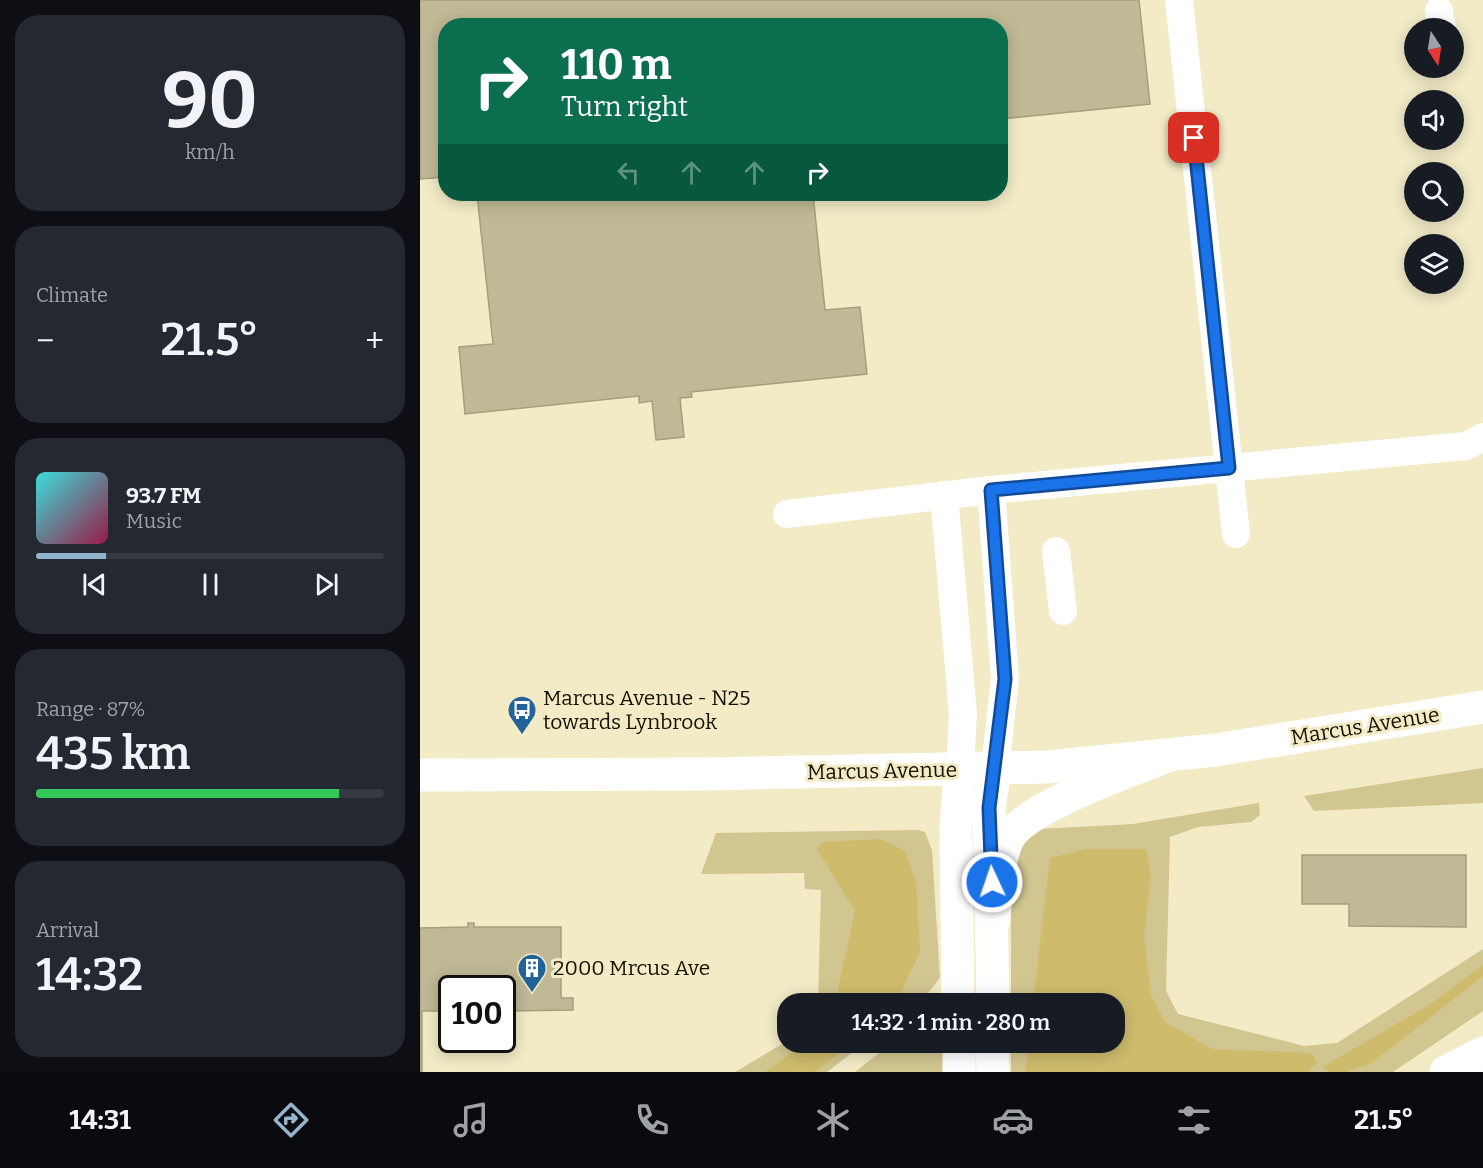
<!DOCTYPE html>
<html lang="en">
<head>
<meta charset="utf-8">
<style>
	:root { --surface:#171b24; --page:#242831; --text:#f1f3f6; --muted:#9ea1a6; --line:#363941; --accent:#94b3cc }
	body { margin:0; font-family:Bitter,serif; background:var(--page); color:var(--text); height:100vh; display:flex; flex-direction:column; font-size:22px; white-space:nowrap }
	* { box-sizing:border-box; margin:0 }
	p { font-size:20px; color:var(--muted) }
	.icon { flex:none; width:33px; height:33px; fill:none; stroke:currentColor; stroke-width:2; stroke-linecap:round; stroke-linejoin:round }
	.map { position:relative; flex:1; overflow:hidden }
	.details { display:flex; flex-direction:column; gap:15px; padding:15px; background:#0d0f14; width:420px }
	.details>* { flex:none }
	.guide { position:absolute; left:18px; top:18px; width:570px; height:183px; border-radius:24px; box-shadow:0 3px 15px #0003; background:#0b6e4f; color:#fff; overflow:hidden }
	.needle { width:39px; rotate:168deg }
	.tools { position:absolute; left:984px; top:18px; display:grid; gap:12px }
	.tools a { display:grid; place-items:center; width:60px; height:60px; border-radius:50%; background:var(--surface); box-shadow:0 3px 15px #0003; font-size:30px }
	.speed { position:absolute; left:18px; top:975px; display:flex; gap:12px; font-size:30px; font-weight:700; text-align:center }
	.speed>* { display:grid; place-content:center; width:78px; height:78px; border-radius:50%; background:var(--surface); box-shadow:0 3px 15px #0003; line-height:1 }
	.speed .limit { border:3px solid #111; border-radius:9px; background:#fff; color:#111 }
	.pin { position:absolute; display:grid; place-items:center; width:51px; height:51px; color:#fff; margin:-26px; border-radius:12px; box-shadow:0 3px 9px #0006 }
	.me { position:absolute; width:66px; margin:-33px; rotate:357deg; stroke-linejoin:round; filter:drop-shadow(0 0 4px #0008) }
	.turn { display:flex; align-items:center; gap:21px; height:126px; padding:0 24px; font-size:27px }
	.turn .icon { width:78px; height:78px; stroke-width:2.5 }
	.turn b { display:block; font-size:42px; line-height:51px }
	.lanes { display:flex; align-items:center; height:57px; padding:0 24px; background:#0003; justify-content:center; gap:30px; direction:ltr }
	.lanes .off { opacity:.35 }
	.big { font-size:45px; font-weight:600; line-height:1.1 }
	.details .widget { flex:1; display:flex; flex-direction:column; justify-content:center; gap:9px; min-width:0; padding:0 21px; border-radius:24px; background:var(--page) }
	.details .dial { align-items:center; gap:0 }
	.dial b { font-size:78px; line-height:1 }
	.song { display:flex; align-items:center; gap:18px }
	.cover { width:72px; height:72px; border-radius:9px; background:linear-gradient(135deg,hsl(180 70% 55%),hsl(340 70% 35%)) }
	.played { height:6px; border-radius:3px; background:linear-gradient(90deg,var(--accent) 20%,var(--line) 20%) }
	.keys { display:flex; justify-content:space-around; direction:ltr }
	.heat { display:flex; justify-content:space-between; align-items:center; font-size:33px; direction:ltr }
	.charge { height:9px; border-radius:4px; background:linear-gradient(90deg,#34c759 87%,var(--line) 0) }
	.trip { position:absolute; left:357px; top:993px; width:348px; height:60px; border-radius:24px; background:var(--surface); box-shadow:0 3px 15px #0003; font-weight:600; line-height:60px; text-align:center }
	.menu { display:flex; height:96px; justify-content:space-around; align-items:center; background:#090b0e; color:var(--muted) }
	.menu .icon { width:42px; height:42px }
	.menu .on { color:var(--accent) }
	.menu b { font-size:27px; color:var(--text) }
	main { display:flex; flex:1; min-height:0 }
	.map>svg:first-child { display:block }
	.green { fill:#d2c690 }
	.forest { fill:#cebc6c }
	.building { fill:#c0b996; stroke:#a69e7c; stroke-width:1.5 }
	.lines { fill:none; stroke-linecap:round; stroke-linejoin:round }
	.minor { stroke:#fff; stroke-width:28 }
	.major { stroke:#fff; stroke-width:33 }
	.highway { stroke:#fff; stroke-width:33 }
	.route-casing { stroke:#114b97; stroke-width:15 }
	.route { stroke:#1a73e8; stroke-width:10 }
	.labels { text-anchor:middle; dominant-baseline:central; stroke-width:6; stroke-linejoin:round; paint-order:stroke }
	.poi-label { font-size:21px; fill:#161306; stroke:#f2ebc6; text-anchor:start }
	.street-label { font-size:21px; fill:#161306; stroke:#f2ebc6 }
</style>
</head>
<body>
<main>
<section class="details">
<div class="widget dial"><b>90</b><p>km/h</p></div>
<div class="widget"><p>Climate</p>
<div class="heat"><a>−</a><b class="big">21.5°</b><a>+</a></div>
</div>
<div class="widget">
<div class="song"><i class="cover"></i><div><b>93.7 FM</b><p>Music</p></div></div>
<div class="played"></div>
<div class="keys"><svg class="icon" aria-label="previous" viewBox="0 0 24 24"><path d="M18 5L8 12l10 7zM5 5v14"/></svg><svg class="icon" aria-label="pause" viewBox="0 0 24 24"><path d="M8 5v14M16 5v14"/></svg><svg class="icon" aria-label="next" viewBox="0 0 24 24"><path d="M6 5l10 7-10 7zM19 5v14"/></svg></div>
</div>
<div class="widget"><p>Range · 87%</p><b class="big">435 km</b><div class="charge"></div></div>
<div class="widget"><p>Arrival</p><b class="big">14:32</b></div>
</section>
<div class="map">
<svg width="1063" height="1072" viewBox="0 0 1063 1072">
	<rect width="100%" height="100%" fill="#f2ebc6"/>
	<g class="green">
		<path d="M1063 768V803L894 811 884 796Z"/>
		<path d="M839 803 840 815 831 822 778 827 750 837 746 991 758 1014 884 1046 917 1043 1063 949V1011L973 1072H591V1043L694 1042V1004L591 1003V866L600 839 618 829 713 824Z"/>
		<path d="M498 830 505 832 512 850 520 978 507 994 495 1003H398L401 890 385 889 384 873 281 874 296 833Z"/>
		<path d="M367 1041 368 1042 445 1043 407 1072H315Z"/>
		<path d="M472 1043H528V1072H435Z"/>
	</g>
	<g class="forest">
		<path d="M460 839 485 851 496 882 500 952 476 1003H415L435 911 397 849 403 842Z"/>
		<path d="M666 849H726L731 875 724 936 731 995 745 1022 792 1049 892 1053 897 1063 887 1072H605L609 1043 694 1042V1004L613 1003 630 858Z"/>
		<path d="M1063 965V976L952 1063 926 1072H910L902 1067 1006 1007Z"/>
		<path d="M387 1043H432L395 1072H345Z"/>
	</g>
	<g class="building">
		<path d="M0 0H719L730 104 580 119V26H26V177L0 179Z"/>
		<path d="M57 194H393L405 310 440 307 447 374 271 392 272 397 260 398 264 437 236 440 232 401 219 403V396L45 414 39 347 73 344Z"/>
		<path d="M882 855H1046V927L929 926V904H882Z"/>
		<path d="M48 923H54V927H141V998H153V1010L82 1011V988H32V1011H2V1072H0V928L48 927Z"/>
	</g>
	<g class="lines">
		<g class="minor">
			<path d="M759 0 816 534"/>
			<path d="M1019 11 1022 28"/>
			<path d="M571 490 585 679 575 769"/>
			<path d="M524 495 543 714 540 770"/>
			<path d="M367 514 571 490 1046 446 1063 437"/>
			<path d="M636 551 643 611"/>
		</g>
		<path class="major" d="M0 775 280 774 628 767 795 750 1063 707"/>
		<g class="highway">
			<path d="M573 923C577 897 577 865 587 841 601 808 711 771 747 756"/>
			<path d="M538 1004 536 829 540 770"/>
			<path d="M573 1004 569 808 575 769"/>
			<path d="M539 1042V1072"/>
			<path d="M572 1042 573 1072"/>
			<path d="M1026 1072 1063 1053"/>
		</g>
	</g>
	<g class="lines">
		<g class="route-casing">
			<path id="route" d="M572 882 569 808 585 679 571 490 809 468 774 138"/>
		</g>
		<use href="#route" class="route"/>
	</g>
	<defs>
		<g id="bus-pin" transform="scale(1.5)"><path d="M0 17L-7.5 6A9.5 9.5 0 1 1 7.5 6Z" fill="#226499" stroke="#f2ebc6"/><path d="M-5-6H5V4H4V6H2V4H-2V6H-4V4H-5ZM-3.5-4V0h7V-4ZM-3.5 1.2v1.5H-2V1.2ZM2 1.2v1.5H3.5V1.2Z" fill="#fff"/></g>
		<g id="building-pin" transform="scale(1.5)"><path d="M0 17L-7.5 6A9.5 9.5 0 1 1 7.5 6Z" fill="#226499" stroke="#f2ebc6"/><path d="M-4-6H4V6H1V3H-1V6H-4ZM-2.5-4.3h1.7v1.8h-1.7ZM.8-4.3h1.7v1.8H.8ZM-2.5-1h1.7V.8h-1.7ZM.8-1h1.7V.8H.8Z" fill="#fff"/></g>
	</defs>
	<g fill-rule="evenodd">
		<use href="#bus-pin" x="102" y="710"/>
		<use href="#building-pin" x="112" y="968"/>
	</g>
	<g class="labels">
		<g class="poi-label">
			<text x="123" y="698">Marcus Avenue - N25<tspan x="123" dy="24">towards Lynbrook</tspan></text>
			<text x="133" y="968">2000 Mrcus Ave</text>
		</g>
		<g class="street-label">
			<text transform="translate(945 726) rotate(-9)">Marcus Avenue</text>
			<text transform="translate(462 771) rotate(-1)">Marcus Avenue</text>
		</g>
	</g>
</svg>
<div class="tools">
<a><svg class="needle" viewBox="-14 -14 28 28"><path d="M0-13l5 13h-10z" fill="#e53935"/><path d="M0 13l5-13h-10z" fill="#9ea1a6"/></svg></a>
<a><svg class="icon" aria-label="sound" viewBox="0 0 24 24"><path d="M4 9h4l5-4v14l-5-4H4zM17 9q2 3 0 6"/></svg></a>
<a><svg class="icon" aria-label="search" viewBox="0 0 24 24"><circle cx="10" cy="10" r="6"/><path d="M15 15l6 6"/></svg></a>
<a><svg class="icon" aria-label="layers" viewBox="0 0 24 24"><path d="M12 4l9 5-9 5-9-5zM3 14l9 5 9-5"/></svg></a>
</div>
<div class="speed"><div class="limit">100</div></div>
<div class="pin" style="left:774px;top:138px;background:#d93025"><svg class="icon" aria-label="arrive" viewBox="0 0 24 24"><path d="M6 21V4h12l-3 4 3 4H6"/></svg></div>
<svg class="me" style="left:572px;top:882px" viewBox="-20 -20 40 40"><circle r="17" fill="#1a73e8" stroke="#fff" stroke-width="3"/><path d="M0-11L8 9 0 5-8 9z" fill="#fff"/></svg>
<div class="trip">14:32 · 1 min · 280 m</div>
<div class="guide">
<div class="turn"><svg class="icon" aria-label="right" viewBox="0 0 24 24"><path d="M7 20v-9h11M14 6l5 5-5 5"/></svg><div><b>110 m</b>Turn right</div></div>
<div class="lanes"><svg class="icon off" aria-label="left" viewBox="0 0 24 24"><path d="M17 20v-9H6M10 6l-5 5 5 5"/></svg><svg class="icon off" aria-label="ahead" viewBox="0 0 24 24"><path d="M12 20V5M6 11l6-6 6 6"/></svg><svg class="icon off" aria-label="ahead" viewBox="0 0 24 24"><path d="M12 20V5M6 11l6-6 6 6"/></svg><svg class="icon" aria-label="right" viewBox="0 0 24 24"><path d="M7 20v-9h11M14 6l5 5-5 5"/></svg></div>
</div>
</div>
</main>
<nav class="menu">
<b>14:31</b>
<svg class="icon on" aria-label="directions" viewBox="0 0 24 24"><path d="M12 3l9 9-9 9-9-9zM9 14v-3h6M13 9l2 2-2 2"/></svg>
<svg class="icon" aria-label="music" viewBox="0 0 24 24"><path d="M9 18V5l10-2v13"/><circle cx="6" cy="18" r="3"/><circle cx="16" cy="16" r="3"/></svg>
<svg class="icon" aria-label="phone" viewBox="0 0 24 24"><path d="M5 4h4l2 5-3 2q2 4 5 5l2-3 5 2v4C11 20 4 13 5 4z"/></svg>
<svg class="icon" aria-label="climate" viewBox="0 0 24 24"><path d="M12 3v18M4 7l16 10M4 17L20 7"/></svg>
<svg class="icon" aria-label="car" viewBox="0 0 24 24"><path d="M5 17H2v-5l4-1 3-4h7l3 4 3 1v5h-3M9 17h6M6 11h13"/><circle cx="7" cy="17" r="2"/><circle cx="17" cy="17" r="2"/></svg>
<svg class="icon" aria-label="filters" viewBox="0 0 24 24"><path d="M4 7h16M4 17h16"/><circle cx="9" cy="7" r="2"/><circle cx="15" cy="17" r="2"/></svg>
<b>21.5°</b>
</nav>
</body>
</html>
